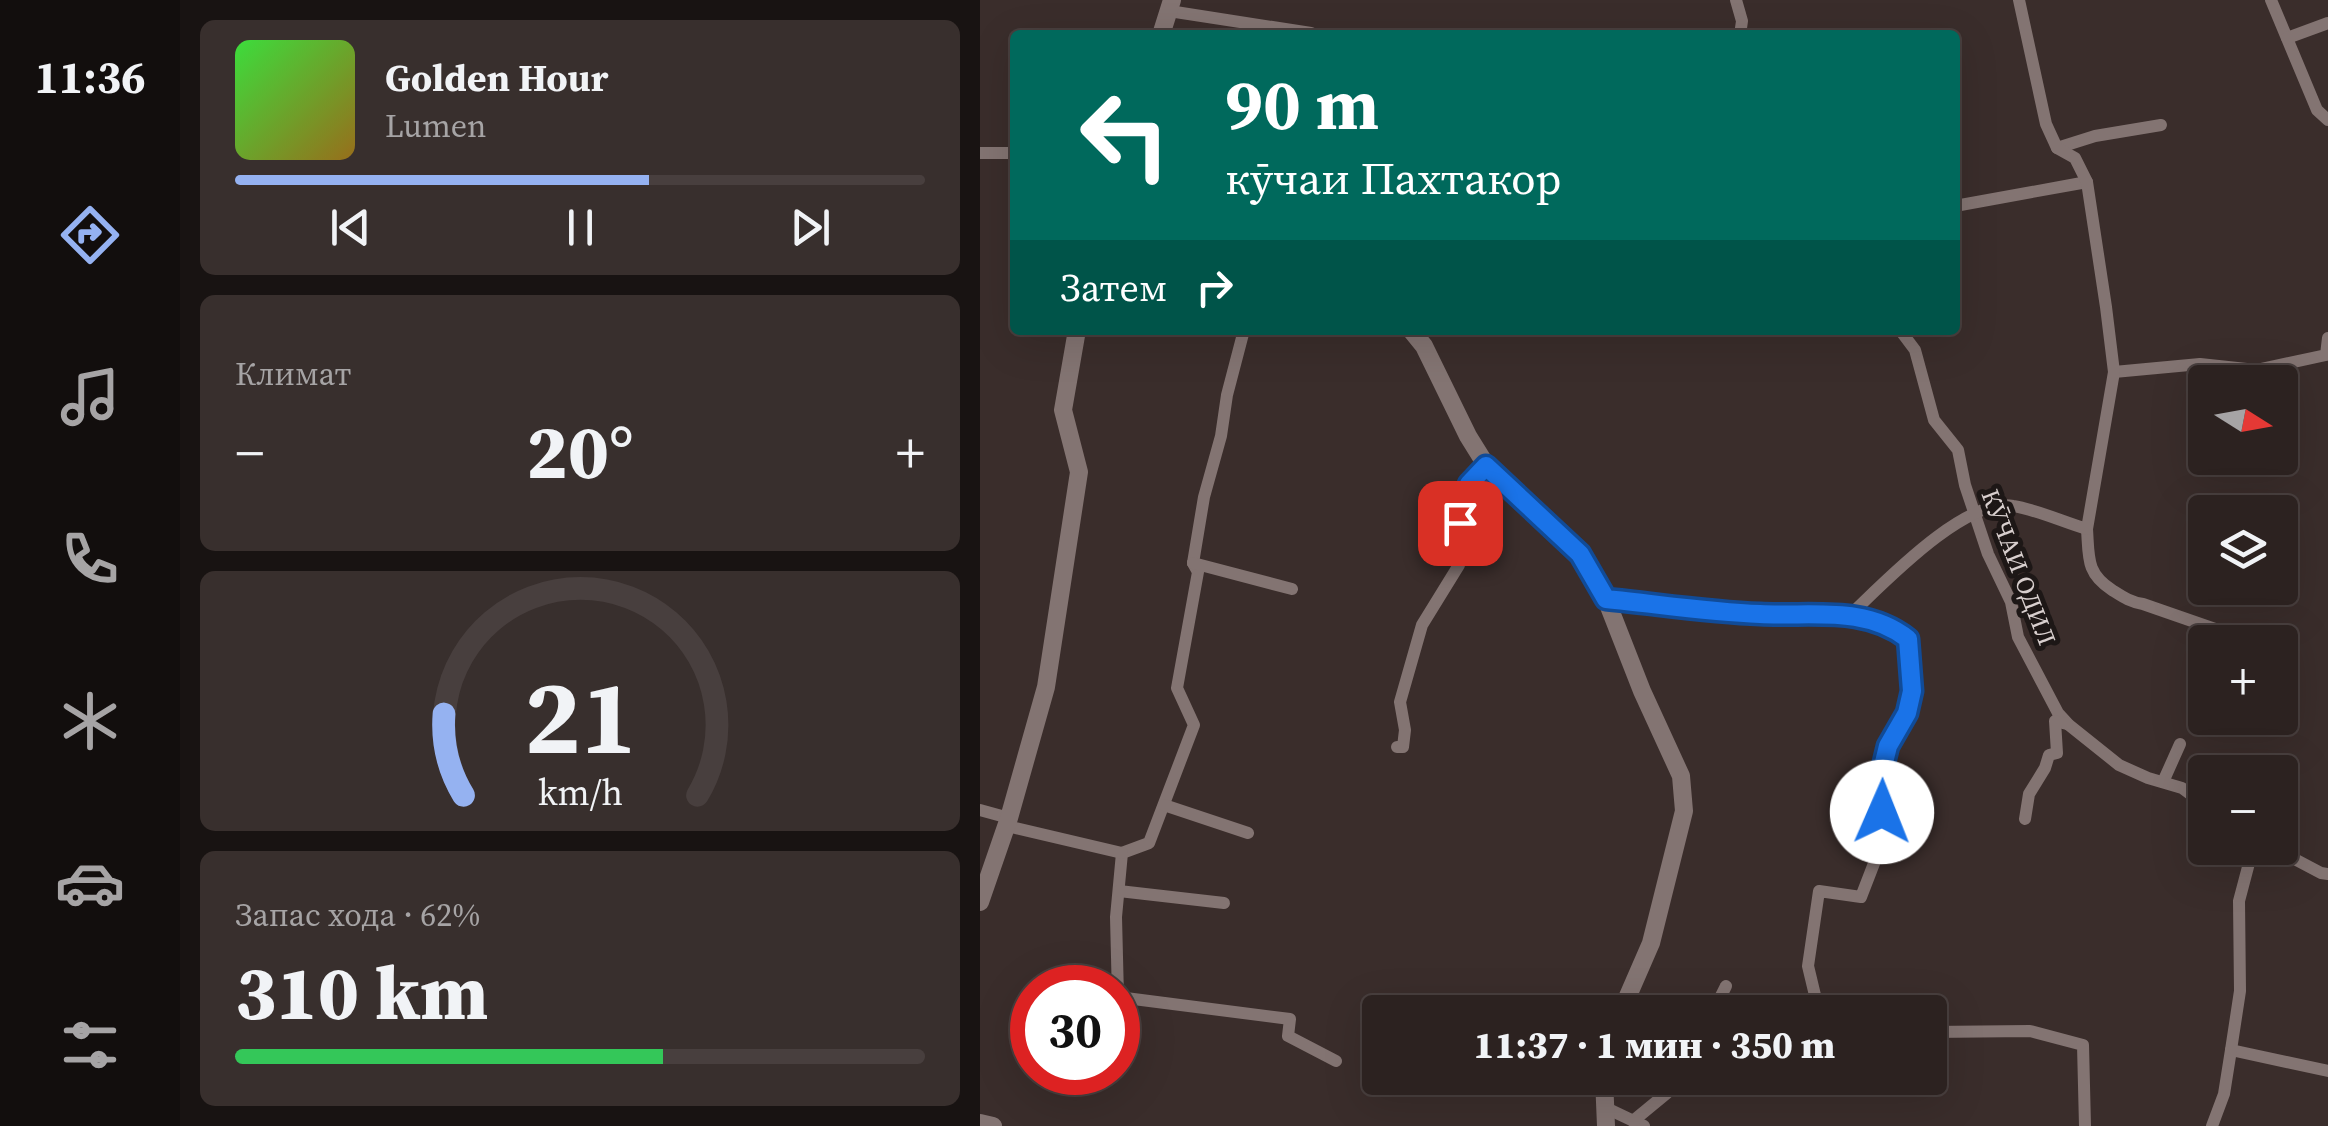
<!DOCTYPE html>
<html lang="ru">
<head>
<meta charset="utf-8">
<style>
	:root { --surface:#2c2220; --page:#382f2d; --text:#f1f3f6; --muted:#a6a4a5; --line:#483f3e; --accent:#95b2f1 }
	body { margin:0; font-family:"Source Serif 4",serif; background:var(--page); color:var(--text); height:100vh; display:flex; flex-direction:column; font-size:38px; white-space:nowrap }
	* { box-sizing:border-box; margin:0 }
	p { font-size:32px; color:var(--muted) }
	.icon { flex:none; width:55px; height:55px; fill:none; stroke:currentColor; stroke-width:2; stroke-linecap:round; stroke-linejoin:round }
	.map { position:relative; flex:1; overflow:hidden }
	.details { display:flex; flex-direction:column; gap:20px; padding:20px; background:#181312; width:800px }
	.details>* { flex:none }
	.top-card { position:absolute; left:30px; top:30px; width:950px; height:305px; border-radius:10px; box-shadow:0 10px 40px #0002,0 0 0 2px var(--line); background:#00695c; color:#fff; overflow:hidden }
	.needle { width:65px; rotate:101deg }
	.controls { position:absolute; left:1208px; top:365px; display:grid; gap:20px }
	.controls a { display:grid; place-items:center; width:110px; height:110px; border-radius:10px; background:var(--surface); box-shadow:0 10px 40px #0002,0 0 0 2px var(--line); font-size:50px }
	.speed { position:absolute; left:30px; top:965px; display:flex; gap:20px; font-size:50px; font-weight:700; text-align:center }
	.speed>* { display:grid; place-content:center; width:130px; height:130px; border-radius:50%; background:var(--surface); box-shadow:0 10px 40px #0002,0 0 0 2px var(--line); line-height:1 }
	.speed .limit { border:15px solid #d22; background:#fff; color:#111 }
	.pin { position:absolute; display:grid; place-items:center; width:85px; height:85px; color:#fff; margin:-42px; border-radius:20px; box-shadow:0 5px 15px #0006 }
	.me { position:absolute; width:110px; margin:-55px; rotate:1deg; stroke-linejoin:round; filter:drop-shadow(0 0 8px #0008) }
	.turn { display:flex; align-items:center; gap:35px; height:210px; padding:0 50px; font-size:45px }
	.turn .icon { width:130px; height:130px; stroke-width:2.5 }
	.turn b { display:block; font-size:70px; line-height:85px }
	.then { display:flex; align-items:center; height:95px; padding:0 50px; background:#0003; gap:20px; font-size:38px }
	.big { font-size:75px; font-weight:800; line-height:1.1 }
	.details .card { flex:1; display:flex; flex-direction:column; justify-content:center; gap:15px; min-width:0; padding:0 35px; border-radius:15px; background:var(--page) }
	.details .dial { align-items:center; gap:0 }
	.dial svg { height:260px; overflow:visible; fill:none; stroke:var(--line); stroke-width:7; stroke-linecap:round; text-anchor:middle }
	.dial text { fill:var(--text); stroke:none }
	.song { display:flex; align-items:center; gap:30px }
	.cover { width:120px; height:120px; border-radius:15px; background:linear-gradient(135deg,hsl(120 70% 55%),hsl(40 70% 35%)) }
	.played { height:10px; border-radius:5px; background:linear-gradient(90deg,var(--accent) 60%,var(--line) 60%) }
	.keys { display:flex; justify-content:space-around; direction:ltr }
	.heat { display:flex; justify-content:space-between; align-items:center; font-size:55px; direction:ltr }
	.charge { height:15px; border-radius:8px; background:linear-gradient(90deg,#34c759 62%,var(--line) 0) }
	.trip { position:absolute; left:382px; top:995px; width:585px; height:100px; border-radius:10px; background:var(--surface); box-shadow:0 10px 40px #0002,0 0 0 2px var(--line); font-weight:800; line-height:100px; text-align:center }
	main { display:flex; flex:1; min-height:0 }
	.tab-bar { display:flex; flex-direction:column; width:180px; justify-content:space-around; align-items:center; background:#120e0d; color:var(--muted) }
	.tab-bar .icon { width:70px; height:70px }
	.tab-bar .current { color:var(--accent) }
	.tab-bar b { font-size:45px; color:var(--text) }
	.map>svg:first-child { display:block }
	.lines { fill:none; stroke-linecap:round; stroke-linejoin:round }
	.street { stroke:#837472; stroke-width:12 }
	.secondary { stroke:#837472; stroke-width:18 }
	.route-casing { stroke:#114b97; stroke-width:25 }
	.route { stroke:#1a73e8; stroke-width:18 }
	.labels { text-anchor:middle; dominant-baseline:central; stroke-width:10; stroke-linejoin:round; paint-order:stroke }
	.street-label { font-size:25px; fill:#d8cfce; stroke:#1d1716 }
</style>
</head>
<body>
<main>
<nav class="tab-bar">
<b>11:36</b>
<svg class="icon current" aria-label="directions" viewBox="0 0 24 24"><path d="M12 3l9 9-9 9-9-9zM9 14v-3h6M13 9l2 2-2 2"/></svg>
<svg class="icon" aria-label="music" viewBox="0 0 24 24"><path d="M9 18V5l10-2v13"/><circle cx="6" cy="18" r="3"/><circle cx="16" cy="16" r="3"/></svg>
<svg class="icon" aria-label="phone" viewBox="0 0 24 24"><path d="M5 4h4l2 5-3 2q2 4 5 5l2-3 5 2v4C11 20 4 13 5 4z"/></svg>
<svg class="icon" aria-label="climate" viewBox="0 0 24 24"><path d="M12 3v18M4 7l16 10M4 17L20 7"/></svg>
<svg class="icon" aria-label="car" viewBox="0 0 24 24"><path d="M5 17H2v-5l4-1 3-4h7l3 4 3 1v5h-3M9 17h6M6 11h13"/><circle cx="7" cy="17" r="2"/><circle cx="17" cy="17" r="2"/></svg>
<svg class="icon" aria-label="filters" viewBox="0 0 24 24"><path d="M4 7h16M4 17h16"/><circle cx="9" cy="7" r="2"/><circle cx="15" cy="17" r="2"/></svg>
</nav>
<section class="details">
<div class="card">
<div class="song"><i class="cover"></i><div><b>Golden Hour</b><p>Lumen</p></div></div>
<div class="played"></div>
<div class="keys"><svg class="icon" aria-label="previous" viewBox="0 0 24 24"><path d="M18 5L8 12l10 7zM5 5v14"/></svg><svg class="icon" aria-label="pause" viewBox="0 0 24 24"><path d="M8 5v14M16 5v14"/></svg><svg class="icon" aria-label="next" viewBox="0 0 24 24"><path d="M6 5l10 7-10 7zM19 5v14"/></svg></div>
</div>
<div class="card"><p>Климат</p>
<div class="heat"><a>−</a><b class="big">20°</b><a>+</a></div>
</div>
<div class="card dial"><svg viewBox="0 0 100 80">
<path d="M14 69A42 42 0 1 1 86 69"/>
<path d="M14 69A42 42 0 0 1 8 44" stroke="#95b2f1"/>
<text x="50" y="56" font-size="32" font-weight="700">21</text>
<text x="50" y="72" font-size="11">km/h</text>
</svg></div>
<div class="card"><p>Запас хода · 62%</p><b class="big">310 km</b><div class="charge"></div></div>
</section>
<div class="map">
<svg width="1348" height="1126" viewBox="0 0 1348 1126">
	<rect width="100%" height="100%" fill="#3a2d2b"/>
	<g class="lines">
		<g class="street">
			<path d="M756 0 762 21 760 35"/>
			<path d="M1291 0 1337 110 1348 120"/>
			<path d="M189 11 331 33"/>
			<path d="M1307 38 1348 23"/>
			<path d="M1077 148 1115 136 1181 125"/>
			<path d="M0 153H35"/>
			<path d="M975 206 1107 182"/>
			<path d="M920 330 935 350 954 420 978 450 985 485 1008 554 1031 602 1038 637 1078 713 1089 725 1139 765 1168 778 1202 788 1225 805"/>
			<path d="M1134 372 1220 364 1276 370 1346 355 1348 338"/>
			<path d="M1107 529C1109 558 1106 573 1132 590 1143 597 1150 602 1163 604L1235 629"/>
			<path d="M213 563 218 572 197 688 214 725 169 843 142 853 136 917 138 997 310 1019 308 1036 356 1061"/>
			<path d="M213 563 224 497 241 436 247 395 264 330"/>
			<path d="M213 563 312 589"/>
			<path d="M626 599 782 615 820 613 870 615C904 583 985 497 1033 506 1058 510 1083 522 1107 529L1134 372 1126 307 1107 182 1095 158 1077 148 1066 124 1039 0"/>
			<path d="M417 747H423L425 730 420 702 442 625 479 565 480 523 489 484 506 465"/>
			<path d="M1183 782 1200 744"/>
			<path d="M184 805 268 833"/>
			<path d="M0 810 29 818"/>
			<path d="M1045 819 1049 794 1065 768 1069 755 1077 753 1075 721 1087 724"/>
			<path d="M27 826 142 853"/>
			<path d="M1283 848 1305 854 1341 873 1348 874"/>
			<path d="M139 891 244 903"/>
			<path d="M733 1012 746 986"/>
			<path d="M839 1012 828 966 839 891 881 897 910 822C894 801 898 770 908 746 913 733 923 723 927 711 935 688 930 662 928 639L914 628 870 615"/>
			<path d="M950 1032 1050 1031 1103 1045 1105 1126"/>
			<path d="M1251 1050 1348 1071"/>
			<path d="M624 1107 664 1126"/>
			<path d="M653 1121 687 1093 699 1078"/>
			<path d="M1232 1126 1244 1094 1251 1050 1260 991 1259 901 1273 848"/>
		</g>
		<g class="secondary">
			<path d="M181 35 192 0"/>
			<path d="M431 330 444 346 488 436 506 465 600 554 626 599 662 691 701 776 704 811 671 943 641 1012"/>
			<path d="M0 902 29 818 66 687 99 472 83 410 97 330"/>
			<path d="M624 1078 626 1126"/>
			<path d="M0 1123 13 1126"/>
		</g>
	</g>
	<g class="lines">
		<g class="route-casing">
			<path id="route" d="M480 523 489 484 506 466 600 554 626 599C677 604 728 612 780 614 830 617 885 605 928 639L932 691 927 713 908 746 898 787 902 812"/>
		</g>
		<use href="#route" class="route"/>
	</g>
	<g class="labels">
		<g class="street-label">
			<text transform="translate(1039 567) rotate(69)">КӮЧАИ ОДИЛ</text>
		</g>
	</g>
</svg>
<div class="controls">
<a><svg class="needle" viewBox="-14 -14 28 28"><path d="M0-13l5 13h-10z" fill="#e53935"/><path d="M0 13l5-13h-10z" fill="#a6a4a5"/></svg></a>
<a><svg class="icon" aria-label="layers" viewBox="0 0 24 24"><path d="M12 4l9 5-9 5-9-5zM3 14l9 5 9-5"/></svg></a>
<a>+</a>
<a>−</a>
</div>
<div class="speed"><div class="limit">30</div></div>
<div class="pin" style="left:480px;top:523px;background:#d93025"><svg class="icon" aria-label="arrive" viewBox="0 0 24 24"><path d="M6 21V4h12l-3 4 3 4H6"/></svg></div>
<svg class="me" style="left:902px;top:812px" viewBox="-20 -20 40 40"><circle r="19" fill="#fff"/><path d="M0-13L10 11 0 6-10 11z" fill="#1a73e8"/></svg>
<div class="trip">11:37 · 1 мин · 350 m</div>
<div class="top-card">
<div class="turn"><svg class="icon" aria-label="left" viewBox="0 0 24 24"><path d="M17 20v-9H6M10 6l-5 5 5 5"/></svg><div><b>90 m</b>кӯчаи Пахтакор</div></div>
<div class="then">Затем<svg class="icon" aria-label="right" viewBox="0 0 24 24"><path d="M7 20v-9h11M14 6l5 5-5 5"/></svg></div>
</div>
</div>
</main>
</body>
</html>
